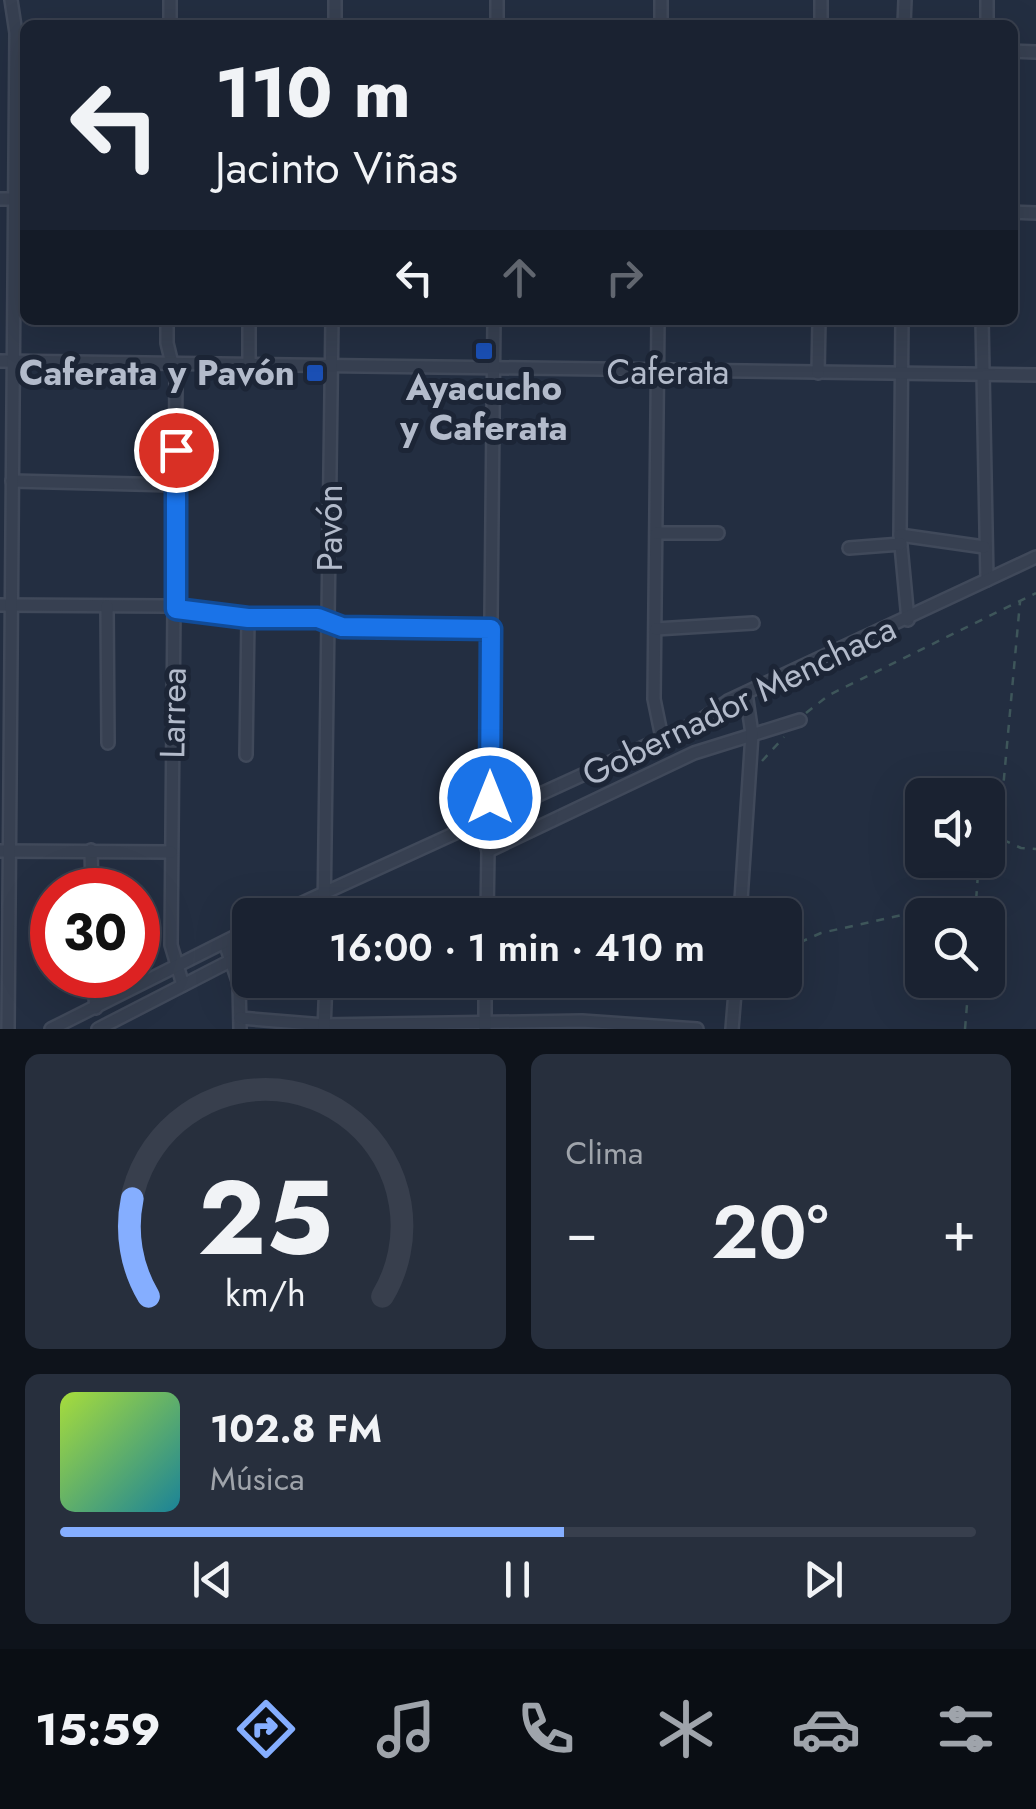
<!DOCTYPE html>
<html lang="es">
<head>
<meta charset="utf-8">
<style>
	:root { --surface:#1a2231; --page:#272f3d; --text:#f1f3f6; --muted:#9fa4ab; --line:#383f4d; --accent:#85aeff }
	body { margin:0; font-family:Jost,sans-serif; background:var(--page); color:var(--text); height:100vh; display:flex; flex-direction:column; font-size:38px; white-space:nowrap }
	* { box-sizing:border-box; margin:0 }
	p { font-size:32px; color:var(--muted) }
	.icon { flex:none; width:55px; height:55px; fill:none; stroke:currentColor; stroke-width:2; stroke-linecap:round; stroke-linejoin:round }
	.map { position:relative; height:1029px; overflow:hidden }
	.sheet { display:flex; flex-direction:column; gap:25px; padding:25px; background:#0e131b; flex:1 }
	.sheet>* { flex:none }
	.banner { position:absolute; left:20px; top:20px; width:998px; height:305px; border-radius:15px; box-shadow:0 10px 40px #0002,0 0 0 2px var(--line); background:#1a2231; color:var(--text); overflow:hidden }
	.tools { position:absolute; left:905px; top:778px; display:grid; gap:20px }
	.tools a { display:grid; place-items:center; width:100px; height:100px; border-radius:15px; background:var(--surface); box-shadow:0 10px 40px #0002,0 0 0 2px var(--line); font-size:50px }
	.speed { position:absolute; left:30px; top:868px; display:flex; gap:20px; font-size:50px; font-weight:700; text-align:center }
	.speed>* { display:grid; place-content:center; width:130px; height:130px; border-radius:50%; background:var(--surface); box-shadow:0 10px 40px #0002,0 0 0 2px var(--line); line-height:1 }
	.speed .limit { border:15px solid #d22; background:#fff; color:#111 }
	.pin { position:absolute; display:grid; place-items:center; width:85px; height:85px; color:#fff; margin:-42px; border:5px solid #fff; border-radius:50%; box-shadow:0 2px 10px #0007 }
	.me { position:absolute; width:110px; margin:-55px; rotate:0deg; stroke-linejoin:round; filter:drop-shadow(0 0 8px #0008) }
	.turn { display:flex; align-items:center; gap:35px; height:210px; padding:0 30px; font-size:45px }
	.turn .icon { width:130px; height:130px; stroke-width:2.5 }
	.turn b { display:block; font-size:70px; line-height:85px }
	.lanes { display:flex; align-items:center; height:95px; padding:0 30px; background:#0003; justify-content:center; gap:50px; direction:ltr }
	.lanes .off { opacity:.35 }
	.big { font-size:75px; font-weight:600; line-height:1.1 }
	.sheet .widget { flex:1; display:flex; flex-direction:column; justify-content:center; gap:15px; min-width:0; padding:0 35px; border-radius:15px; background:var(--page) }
	.sheet .dial { align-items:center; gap:0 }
	.dial svg { height:260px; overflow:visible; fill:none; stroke:var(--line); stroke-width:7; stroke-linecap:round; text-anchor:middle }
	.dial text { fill:var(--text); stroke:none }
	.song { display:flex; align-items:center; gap:30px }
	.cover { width:120px; height:120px; border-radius:15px; background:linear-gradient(135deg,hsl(80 70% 55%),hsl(190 70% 35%)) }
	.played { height:10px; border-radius:5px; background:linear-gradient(90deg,var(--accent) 55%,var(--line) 55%) }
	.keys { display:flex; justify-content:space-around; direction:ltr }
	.heat { display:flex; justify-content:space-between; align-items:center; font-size:55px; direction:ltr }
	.sheet .tiles { flex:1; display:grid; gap:25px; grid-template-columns:1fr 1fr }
	.widget:last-child { grid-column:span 2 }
	.trip { position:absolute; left:232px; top:898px; width:570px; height:100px; border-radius:15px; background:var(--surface); box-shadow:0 10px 40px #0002,0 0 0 2px var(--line); font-weight:600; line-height:100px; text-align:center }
	.tabs { display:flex; height:160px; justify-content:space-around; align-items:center; background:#0a0e14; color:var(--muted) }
	.tabs .icon { width:70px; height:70px }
	.tabs .selected { color:var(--accent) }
	.tabs b { font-size:45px; color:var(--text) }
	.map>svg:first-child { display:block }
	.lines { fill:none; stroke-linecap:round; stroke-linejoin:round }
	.minor-casing { stroke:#40495a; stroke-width:16 }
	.path { stroke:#3e565a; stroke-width:2.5; stroke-dasharray:8 8; stroke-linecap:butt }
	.minor { stroke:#374051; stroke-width:11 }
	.route-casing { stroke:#114b97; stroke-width:25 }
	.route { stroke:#1a73e8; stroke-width:18 }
	.transit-dot { fill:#1a4fb4; stroke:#1c2536; stroke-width:4 }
	.labels { text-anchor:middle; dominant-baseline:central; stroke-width:10; stroke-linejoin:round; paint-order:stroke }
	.street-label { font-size:35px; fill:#b3bbcb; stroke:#1c2536 }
	.poi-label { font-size:35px; font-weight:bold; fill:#b3bbcb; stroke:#1c2536; text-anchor:end }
</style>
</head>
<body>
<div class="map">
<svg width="1036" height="1029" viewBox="0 0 1036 1029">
	<rect width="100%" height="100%" fill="#232e41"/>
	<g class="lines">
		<g class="minor-casing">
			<g id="minor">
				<path d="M335 0V25"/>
				<path d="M170 25V0"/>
				<path d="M497 25V0"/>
				<path d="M661 25V0"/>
				<path d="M821 25V0"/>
				<path d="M904 25 905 0"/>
				<path d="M987 25V0"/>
				<path d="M1012 51 1036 52"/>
				<path d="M0 199H25"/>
				<path d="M1012 212 1036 213"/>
				<path d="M167 320V343L176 380 171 945 183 985"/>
				<path d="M658 320 654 699 662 738"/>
				<path d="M902 320 900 535 908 620"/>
				<path d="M982 320 987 580"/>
				<path d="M0 361 1036 375"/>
				<path d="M249 364V320"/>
				<path d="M818 373 819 320"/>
				<path d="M12 481 175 485"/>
				<path d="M657 533H718"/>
				<path d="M900 535 984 547"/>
				<path d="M849 548 901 544"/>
				<path d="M0 605 166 606 248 618H318L342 627 491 629"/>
				<path d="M107 606 108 743"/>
				<path d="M656 629 753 623"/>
				<path d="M246 755 248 618"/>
				<path d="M489 814 494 320"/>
				<path d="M478 820 488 851 487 915"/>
				<path d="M91 850 92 890"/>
				<path d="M0 851 171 852"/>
				<path d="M488 851 694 753 800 720"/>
				<path d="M276 915 698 722 728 701 1036 557"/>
				<path d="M324 915 332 320"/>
				<path d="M740 915 752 734 746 693"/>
				<path d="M225 943 239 984 240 1029"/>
				<path d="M93 975 96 1008"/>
				<path d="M240 1018 324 1025 582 1021 697 1029"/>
				<path d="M8 1029 16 33 11 0"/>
				<path d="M51 1029 250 929"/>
				<path d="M98 1029 232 960"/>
				<path d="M324 1029 326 980"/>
				<path d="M485 1029V980"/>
				<path d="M732 1029 736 980"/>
			</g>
		</g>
		<g class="path">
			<path d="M806 713 829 695 1036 593"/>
			<path d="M762 761 784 737"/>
			<path d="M988 825 1002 800 1020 602"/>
			<path d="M988 833 1021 848 1036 849"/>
			<path d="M975 915 979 860"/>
			<path d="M785 949 821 933 929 909"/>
			<path d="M965 1029 969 980"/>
		</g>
		<use href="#minor" class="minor"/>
	</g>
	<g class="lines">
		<g class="route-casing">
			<path id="route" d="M176 450V609L248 618H318L342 627 491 629 490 798"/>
		</g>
		<use href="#route" class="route"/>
	</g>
	<g class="transit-dot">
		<rect x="474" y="341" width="20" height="20" rx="5"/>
		<rect x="305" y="363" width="20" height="20" rx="5"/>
	</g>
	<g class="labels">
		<g class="street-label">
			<text x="668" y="372">Caferata</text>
			<text transform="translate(330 528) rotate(-90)">Pavón</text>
			<text transform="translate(739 701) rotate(-26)">Gobernador Menchaca</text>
			<text transform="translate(173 713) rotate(-89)">Larrea</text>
		</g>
		<g class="poi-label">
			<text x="295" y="373">Caferata y Pavón</text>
			<text x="484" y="388" text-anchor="middle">Ayacucho<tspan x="484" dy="40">y Caferata</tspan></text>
		</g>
	</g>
</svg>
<div class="tools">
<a><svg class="icon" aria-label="sound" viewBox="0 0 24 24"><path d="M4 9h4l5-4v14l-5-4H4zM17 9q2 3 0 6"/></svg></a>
<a><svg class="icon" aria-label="search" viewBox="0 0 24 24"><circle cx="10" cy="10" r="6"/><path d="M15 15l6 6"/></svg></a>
</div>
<div class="speed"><div class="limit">30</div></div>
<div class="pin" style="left:176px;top:450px;background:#d93025"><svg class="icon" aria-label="arrive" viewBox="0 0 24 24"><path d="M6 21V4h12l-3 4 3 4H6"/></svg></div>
<svg class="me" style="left:490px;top:798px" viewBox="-20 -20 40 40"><circle r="17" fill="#1a73e8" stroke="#fff" stroke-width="3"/><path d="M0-11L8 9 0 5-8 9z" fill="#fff"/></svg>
<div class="trip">16:00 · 1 min · 410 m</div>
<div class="banner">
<div class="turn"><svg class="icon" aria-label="left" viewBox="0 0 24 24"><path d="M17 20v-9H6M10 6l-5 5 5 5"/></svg><div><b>110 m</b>Jacinto Viñas</div></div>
<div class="lanes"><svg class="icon" aria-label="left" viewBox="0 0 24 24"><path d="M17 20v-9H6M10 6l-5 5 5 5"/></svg><svg class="icon off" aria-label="ahead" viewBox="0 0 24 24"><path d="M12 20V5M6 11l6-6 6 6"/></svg><svg class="icon off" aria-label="right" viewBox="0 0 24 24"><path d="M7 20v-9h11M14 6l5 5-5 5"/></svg></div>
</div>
</div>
<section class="sheet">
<div class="tiles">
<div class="widget dial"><svg viewBox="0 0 100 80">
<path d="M14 69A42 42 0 1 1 86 69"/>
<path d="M14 69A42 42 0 0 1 9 39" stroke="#85aeff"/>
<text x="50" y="56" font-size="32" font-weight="700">25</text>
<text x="50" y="72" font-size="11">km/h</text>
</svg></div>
<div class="widget"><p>Clima</p>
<div class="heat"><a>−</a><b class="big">20°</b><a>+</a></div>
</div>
<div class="widget">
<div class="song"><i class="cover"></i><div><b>102.8 FM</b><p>Música</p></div></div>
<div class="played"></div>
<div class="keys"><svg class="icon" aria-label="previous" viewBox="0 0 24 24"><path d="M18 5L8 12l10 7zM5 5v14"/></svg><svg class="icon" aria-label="pause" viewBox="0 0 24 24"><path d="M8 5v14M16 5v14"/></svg><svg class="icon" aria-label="next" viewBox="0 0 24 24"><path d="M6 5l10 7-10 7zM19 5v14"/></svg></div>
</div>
</div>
</section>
<nav class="tabs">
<b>15:59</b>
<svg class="icon selected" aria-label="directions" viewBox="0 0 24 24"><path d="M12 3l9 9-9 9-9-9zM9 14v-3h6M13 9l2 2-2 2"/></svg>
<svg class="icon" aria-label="music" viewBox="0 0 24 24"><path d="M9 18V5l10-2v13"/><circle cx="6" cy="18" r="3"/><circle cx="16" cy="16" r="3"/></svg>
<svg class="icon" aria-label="phone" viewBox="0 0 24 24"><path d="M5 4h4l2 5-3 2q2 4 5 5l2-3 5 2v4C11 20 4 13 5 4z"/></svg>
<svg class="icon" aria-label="climate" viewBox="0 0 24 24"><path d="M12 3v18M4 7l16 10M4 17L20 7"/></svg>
<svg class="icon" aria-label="car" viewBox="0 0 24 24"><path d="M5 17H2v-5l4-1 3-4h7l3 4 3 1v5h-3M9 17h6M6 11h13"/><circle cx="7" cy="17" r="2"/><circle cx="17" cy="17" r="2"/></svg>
<svg class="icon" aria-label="filters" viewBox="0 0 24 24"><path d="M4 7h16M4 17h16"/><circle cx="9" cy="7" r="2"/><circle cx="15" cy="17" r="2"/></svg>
</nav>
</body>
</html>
